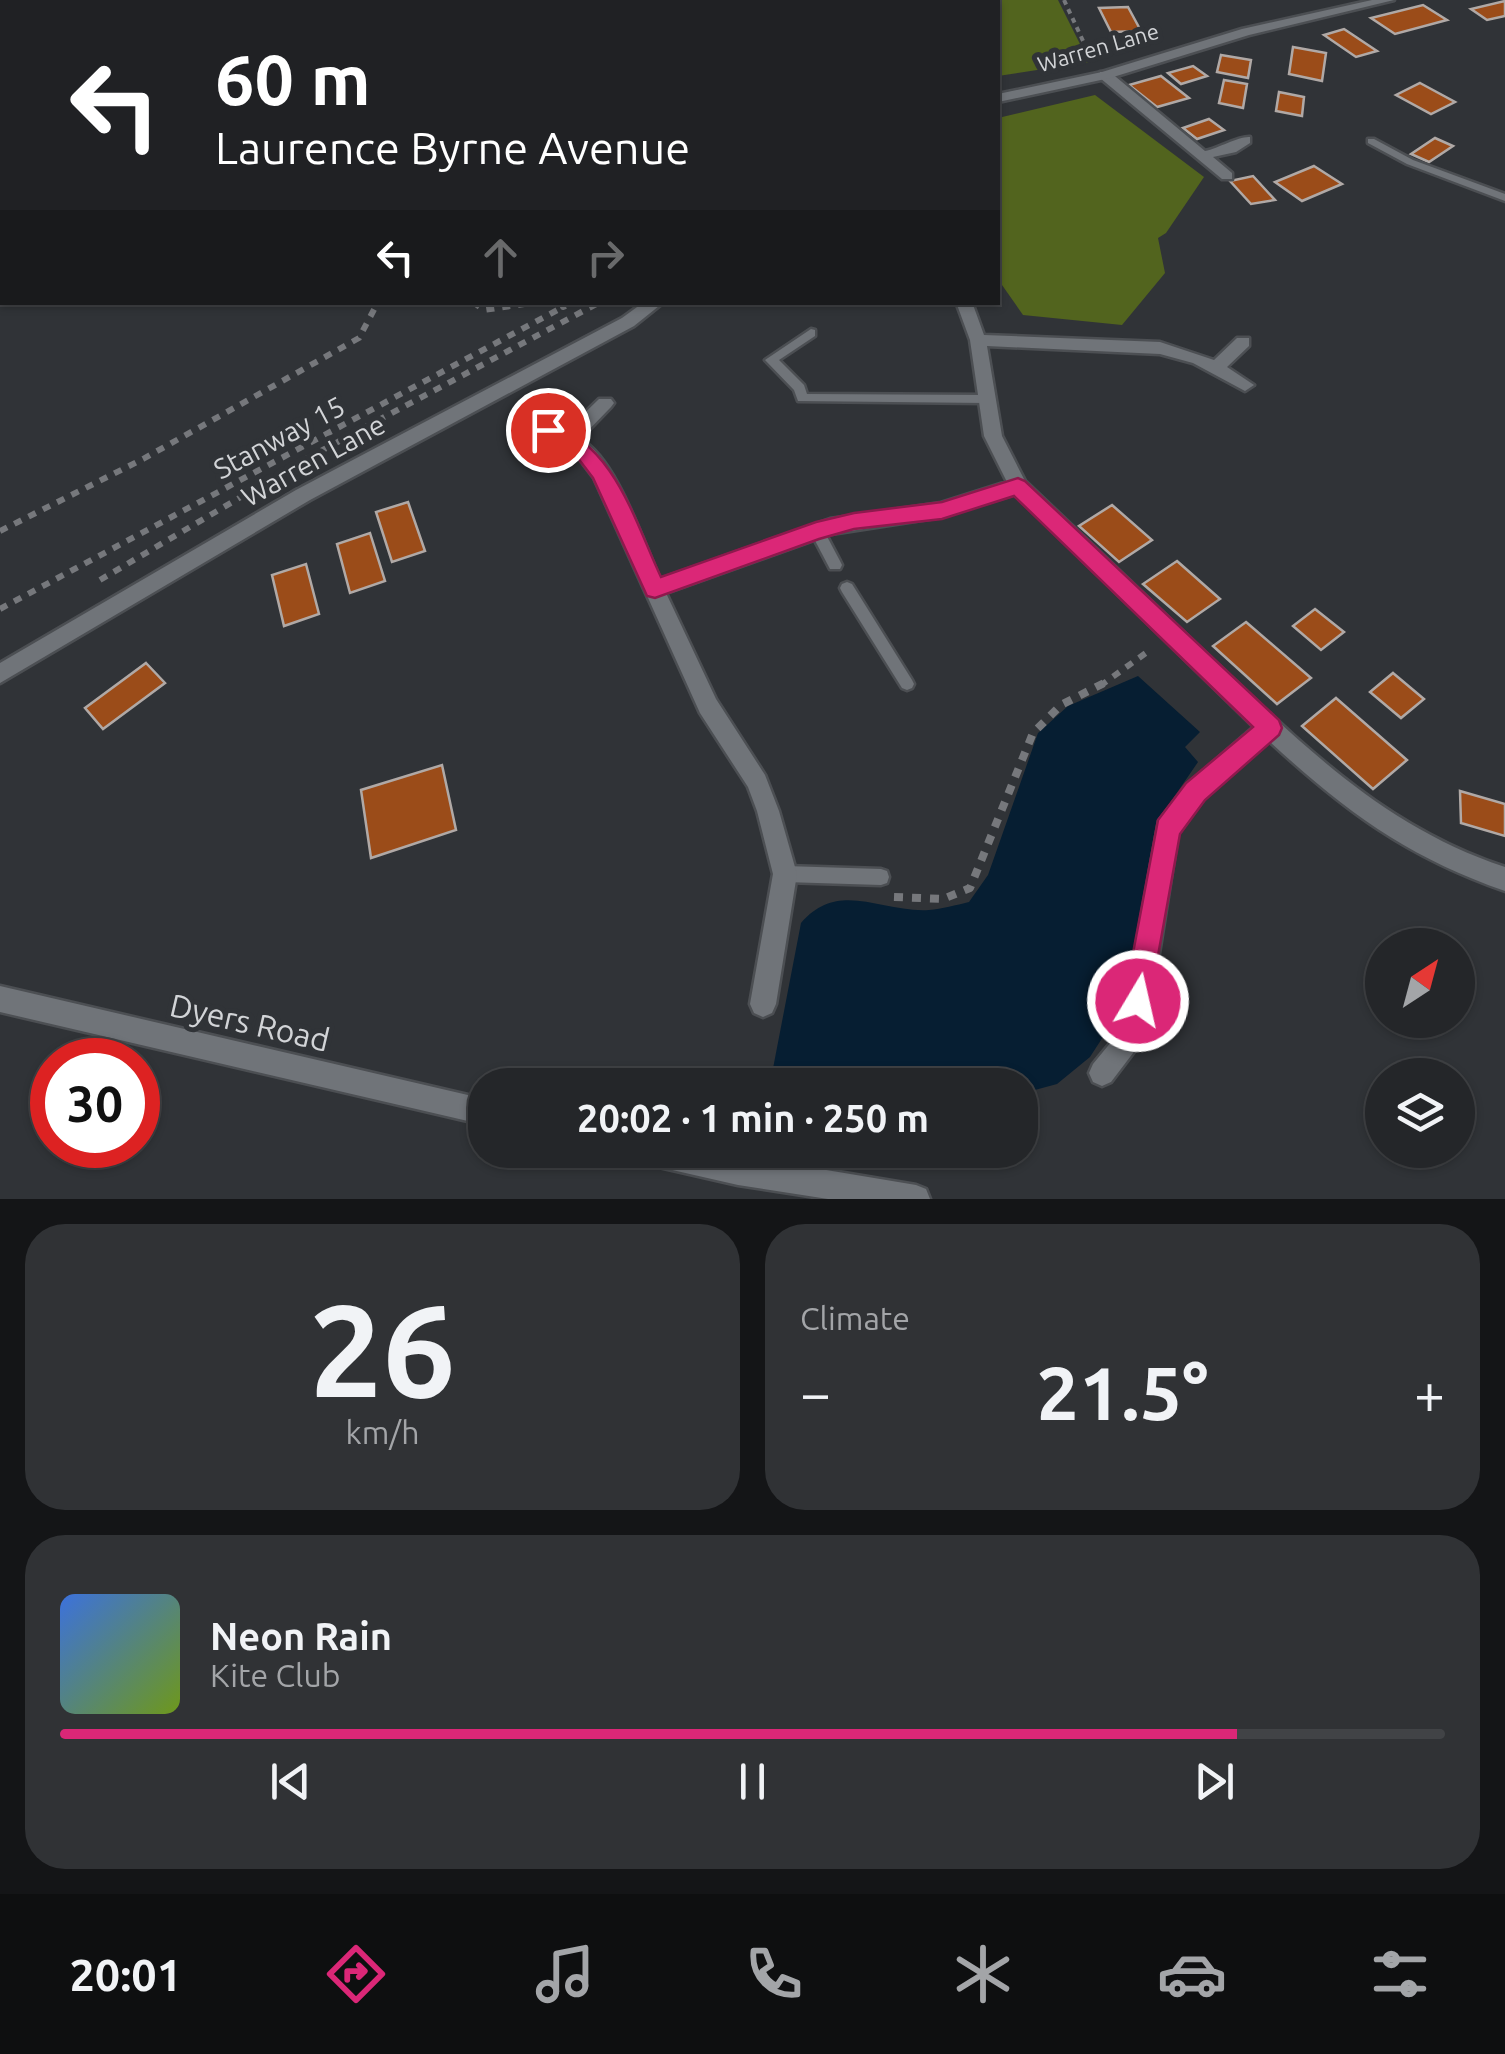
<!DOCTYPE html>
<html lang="en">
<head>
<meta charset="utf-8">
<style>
	:root { --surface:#242629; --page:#303235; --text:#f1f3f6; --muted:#a3a5a8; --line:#414346; --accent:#db2777 }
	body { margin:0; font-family:Ubuntu,sans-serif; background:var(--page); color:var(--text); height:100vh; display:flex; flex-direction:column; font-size:38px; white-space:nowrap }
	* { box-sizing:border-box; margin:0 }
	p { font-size:32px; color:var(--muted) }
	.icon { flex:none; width:55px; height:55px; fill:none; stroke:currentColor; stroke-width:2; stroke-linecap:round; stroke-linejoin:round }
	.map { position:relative; height:1199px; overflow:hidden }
	.side { display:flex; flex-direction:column; gap:25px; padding:25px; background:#141517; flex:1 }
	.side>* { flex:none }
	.banner { position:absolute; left:0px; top:0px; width:1000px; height:305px; box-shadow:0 2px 8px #0004,0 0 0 2px var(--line); background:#202124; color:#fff; overflow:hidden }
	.needle { width:65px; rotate:36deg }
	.fabs { position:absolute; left:1365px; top:928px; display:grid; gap:20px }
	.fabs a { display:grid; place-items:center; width:110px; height:110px; border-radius:50%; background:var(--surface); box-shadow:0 2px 8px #0004,0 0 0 2px var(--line); font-size:50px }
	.speed { position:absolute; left:30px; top:1038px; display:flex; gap:20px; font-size:50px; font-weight:700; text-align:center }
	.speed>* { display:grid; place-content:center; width:130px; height:130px; border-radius:50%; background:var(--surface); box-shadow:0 2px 8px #0004,0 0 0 2px var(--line); line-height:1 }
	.speed .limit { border:15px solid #d22; background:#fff; color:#111 }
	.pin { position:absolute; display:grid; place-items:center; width:85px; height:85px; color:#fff; margin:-42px; border:5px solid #fff; border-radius:50%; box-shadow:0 2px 10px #0007 }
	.me { position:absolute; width:110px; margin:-55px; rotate:9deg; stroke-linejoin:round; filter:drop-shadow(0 0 8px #0008) }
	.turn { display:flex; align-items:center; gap:35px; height:210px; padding:0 50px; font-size:45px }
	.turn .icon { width:130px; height:130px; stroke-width:2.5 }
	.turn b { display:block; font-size:70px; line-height:85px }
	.lanes { display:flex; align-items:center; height:95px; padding:0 50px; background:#0003; justify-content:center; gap:50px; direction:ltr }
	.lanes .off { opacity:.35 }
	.big { font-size:75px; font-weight:700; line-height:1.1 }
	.side .card { flex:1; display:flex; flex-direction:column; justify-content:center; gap:15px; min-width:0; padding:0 35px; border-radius:40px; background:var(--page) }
	.side .dial { align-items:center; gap:0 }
	.dial b { font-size:130px; line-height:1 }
	.song { display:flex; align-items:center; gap:30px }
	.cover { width:120px; height:120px; border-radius:15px; background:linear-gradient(135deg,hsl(220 70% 55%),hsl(80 70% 35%)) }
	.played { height:10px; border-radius:5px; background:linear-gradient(90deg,var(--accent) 85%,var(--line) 85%) }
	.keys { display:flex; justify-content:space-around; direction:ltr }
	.heat { display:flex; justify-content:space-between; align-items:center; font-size:55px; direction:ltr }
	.side .tiles { flex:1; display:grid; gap:25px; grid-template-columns:1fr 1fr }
	.card:last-child { grid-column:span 2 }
	.trip { position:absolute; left:468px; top:1068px; width:570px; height:100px; border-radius:40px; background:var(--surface); box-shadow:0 2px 8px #0004,0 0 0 2px var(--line); font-weight:700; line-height:100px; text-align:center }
	.dock { display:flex; height:160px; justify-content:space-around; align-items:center; background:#0e0f10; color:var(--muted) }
	.dock .icon { width:70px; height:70px }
	.dock .active { color:var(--accent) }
	.dock b { font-size:45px; color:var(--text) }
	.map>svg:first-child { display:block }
	.green { fill:#52641e }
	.water { fill:#061e32 }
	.building { fill:#9b4c19; stroke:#b0a9a6; stroke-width:2.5 }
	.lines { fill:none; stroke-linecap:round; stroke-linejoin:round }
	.service-casing { stroke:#4c4f53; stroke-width:5 }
	.minor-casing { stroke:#4c4f53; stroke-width:5 }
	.tertiary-casing { stroke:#4c4f53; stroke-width:5 }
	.path-far2 { stroke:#76787c; stroke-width:4; stroke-dasharray:5 5; stroke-linecap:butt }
	.path-far1 { stroke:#76787c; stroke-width:6; stroke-dasharray:8 8; stroke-linecap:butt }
	.path { stroke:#76787c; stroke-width:8; stroke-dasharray:9 9; stroke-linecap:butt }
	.service { fill:#707479; fill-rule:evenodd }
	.minor { fill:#707479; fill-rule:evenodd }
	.tertiary { fill:#707479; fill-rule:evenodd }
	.route { fill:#db2777; stroke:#8e194d; stroke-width:2.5 }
	.labels { text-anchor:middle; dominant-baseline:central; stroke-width:10; stroke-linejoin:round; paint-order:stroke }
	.far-street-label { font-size:22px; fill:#d2d4d7; stroke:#303337 }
	.street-label { font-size:28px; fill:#d2d4d7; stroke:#303337 }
	.near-street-label { font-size:32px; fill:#d2d4d7; stroke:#303337 }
</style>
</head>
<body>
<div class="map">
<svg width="1505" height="1199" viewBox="0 0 1505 1199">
	<rect width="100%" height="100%" fill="#303337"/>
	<g class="green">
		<path d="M522 0H1058L1089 62 998 76V2Z"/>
		<path d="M1095 95 1204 177 1166 233 1158 238 1165 273 1122 325 1023 315 1002 285H998V118Z"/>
	</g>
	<path class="water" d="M1138 676 1200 732 1185 747 1198 762 1163 813 1121 1009 1090 1057 1057 1084 1020 1094V1085L770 1084 801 923C839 879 881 913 929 910 942 909 956 905 969 902L988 875 1038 733 1068 706Z"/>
	<g class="building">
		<path d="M1505 1V16L1487 20 1471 9Z"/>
		<path d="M1423 5 1447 20 1395 34 1371 18Z"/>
		<path d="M1128 7 1141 31 1111 32 1099 8Z"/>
		<path d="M1344 29 1377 51 1356 57 1324 35Z"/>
		<path d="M1293 47 1326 53 1322 81 1289 74Z"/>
		<path d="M1221 55 1251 60 1248 78 1217 72Z"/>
		<path d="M1193 66 1207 76 1181 84 1168 73Z"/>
		<path d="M1161 76 1189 98 1157 107 1129 85Z"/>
		<path d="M1224 80 1247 84 1243 108 1219 103Z"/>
		<path d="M1420 83 1455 102 1431 114 1396 95Z"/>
		<path d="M1279 92 1304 97 1302 116 1276 111Z"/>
		<path d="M1209 119 1224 130 1197 139 1183 128Z"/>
		<path d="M1435 138 1453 146 1429 162 1411 154Z"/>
		<path d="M1314 166 1342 184 1302 201 1275 182Z"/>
		<path d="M1253 176 1275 200 1251 204 1230 181Z"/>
		<path d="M408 502 425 551 392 562 376 512Z"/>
		<path d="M1112 505 1152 540 1119 562 1079 526Z"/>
		<path d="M370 533 385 581 350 593 337 544Z"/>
		<path d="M1177 561 1220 599 1187 622 1143 584Z"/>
		<path d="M306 564 319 614 284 626 272 575Z"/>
		<path d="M1315 609 1344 632 1321 650 1293 626Z"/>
		<path d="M1246 622 1311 678 1277 704 1213 646Z"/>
		<path d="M146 663 165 683 103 729 85 708Z"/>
		<path d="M1393 673 1424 699 1401 718 1370 692Z"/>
		<path d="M1336 698 1407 760 1373 789 1302 726Z"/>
		<path d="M442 765 456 830 371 858 361 790Z"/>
		<path d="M1460 791 1505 804V836L1461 823Z"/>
	</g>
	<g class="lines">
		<g class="service-casing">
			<g id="service">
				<path d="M1368 139H1374L1413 160 1505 194V201L1407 164 1368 143Z"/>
				<path d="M811 329 815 330V336L779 360 804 385 807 394 986 395 992 399 986 403 798 401 794 390 765 360Z"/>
				<path d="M817 526 822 527 840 561 842 565 840 569H830L810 531Z"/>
				<path d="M847 582 852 584 912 680 914 684 912 688 907 690 902 688 842 592 840 588 842 584Z"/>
				<path d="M785 866 881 869 887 871 889 877 887 883 881 885 785 882 779 880 777 874 779 868Z"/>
			</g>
		</g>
		<g class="minor-casing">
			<g id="minor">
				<path d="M1100 72H1110L1205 151C1219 148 1239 136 1250 137V143L1236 152 1213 157 1232 173V179H1222L1100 78Z"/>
				<path d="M956 302H972L984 335 1160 342 1214 360 1237 338H1249V346L1227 367 1254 385 1245 391 1193 363 1160 354 987 346 1002 436 1025 481C1088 541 1151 601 1214 661 1304 746 1384 827 1505 867V891C1407 857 1345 811 1269 741L1203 799 1178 833 1146 1036 1111 1082 1102 1086 1093 1082 1089 1073 1093 1064 1121 1030 1159 821 1187 785 1254 727 1015 494 941 517 831 534 666 593 716 699 765 775 779 811 797 874 776 1004 772 1013 763 1017 754 1013 750 1004 773 874 757 811 748 787 700 713 594 478 575 453 523 426 520 421 529 415 565 432 599 399H611L614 403 611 407 580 439C616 458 643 542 660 579L830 519 941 503 1007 482 984 436 970 340Z"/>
				<path d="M0 986 485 1099V1125L0 1012Z"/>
				<path d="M632 1150H706L916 1185 926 1189 930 1199H828L738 1185 646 1164 636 1160Z"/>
			</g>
		</g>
		<g class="tertiary-casing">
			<g id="tertiary">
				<path d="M464 0H479L480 2H466Z"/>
				<path d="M1372 0H1394L1249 35 1110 78 998 102V94L1102 72 1242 29Z"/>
				<path d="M644 302H664L634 326 310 500 0 683V663L296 490 622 318Z"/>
			</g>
		</g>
		<g class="path-far2">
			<path d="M47 0 51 2"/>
			<path d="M161 0 165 2"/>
			<path d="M292 0 296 2"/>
			<path d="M504 0 509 2"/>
			<path d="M1064 0 1091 58"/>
		</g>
		<g class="path-far1">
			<path d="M473 302 484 310 538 302"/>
			<path d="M562 302 563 307 575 302"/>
			<path d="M0 531 143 459 359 338 378 302"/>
			<path d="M100 580 302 461 600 302"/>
			<path d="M0 609 563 307"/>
			<path d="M1100 686 1150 650"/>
		</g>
		<path class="path" d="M894 897 943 899 970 888 1033 733 1061 705 1104 683"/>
		<use href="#service" class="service"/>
		<use href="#minor" class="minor"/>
		<use href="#tertiary" class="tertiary"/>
	</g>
	<path class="route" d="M548 423C615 444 634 520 661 577L816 522 854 513 942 502 1018 478 1025 481 1279 720 1282 728 1279 735 1205 800 1180 834 1148 1011 1138 1015 1128 1011 1124 1001 1158 820 1186 783 1253 727 1014 496 942 519 854 529 819 539 655 598 647 596 593 478 574 453 541 436 538 430Z"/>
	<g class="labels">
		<g class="far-street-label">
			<text transform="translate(1098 47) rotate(-16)">Warren Lane</text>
		</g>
		<g class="street-label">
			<text transform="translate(279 437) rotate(-28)">Stanway 15</text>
			<text transform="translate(313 460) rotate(-29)">Warren Lane</text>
		</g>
		<g class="near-street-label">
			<text transform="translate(250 1022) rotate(13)">Dyers Road</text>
		</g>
	</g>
</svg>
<div class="fabs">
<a><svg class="needle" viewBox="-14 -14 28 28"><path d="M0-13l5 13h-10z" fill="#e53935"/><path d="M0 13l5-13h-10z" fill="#a3a5a8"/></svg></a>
<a><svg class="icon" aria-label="layers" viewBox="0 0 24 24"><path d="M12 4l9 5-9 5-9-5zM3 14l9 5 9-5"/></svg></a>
</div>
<div class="speed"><div class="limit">30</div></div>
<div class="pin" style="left:548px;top:430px;background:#d93025"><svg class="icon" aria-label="arrive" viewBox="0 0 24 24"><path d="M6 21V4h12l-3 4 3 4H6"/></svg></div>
<svg class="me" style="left:1138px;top:1001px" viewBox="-20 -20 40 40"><circle r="17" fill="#db2777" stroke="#fff" stroke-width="3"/><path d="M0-11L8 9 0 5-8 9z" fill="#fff"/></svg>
<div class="trip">20:02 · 1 min · 250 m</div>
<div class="banner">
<div class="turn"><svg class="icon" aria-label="left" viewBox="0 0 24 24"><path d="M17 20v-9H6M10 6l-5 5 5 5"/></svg><div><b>60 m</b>Laurence Byrne Avenue</div></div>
<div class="lanes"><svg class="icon" aria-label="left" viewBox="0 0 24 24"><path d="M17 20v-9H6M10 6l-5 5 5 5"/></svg><svg class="icon off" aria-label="ahead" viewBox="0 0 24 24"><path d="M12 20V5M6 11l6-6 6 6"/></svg><svg class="icon off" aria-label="right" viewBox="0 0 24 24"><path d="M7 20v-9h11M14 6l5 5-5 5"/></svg></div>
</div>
</div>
<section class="side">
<div class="tiles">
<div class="card dial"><b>26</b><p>km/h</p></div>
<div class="card"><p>Climate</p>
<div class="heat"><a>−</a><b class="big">21.5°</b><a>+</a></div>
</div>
<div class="card">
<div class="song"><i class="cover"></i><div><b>Neon Rain</b><p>Kite Club</p></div></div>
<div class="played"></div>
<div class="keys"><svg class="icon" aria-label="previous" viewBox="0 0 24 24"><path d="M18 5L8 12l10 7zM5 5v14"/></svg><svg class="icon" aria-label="pause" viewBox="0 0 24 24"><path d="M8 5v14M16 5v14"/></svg><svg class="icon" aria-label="next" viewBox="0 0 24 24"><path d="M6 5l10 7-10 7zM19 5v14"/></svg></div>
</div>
</div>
</section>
<nav class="dock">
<b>20:01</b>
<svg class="icon active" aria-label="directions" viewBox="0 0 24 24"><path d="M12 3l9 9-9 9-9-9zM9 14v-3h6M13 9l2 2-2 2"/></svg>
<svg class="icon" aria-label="music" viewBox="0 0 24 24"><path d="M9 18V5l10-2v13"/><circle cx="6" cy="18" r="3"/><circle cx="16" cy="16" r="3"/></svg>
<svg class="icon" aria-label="phone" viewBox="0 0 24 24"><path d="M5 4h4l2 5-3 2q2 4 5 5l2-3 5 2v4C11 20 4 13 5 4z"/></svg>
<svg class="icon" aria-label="climate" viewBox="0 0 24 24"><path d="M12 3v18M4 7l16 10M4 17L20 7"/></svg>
<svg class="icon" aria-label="car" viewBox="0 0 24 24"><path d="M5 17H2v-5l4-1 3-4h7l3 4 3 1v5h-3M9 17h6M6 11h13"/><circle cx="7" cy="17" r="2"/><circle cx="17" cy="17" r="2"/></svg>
<svg class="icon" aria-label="filters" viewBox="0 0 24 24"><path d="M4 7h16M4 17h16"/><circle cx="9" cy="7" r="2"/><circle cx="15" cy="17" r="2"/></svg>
</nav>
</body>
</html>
